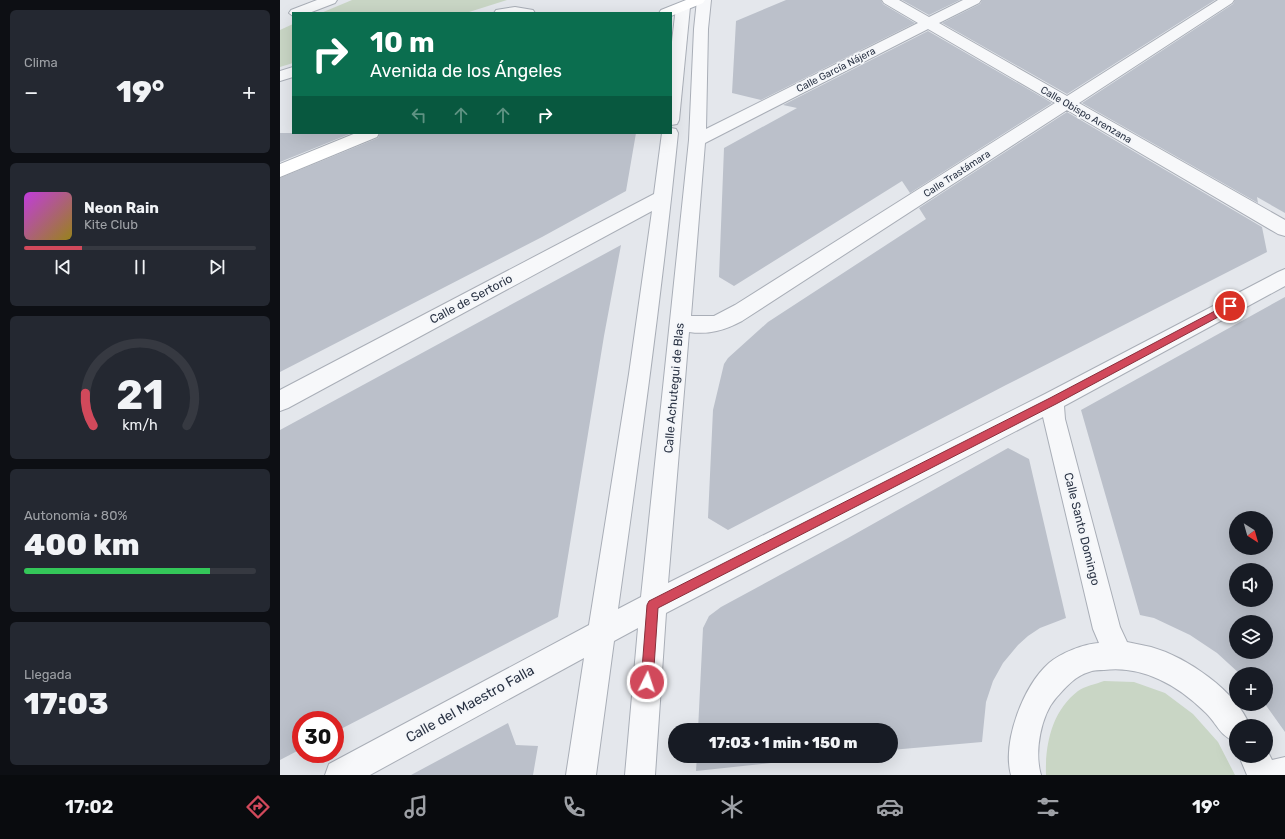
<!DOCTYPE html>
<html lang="es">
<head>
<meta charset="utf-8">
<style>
	:root { --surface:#171b24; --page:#242831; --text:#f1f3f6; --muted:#9ea1a6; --line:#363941; --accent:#d1495b }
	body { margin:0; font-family:Rubik,sans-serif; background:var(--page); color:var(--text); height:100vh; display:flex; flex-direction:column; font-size:15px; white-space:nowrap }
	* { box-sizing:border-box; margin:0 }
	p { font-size:13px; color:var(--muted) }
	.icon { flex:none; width:22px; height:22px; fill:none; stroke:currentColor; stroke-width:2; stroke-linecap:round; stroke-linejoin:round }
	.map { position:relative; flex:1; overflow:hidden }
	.sheet { display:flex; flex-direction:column; gap:10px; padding:10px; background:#0d0f14; width:280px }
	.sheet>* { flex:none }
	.top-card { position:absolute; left:12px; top:12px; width:380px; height:122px; border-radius:0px; box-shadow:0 4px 16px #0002; background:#0b6e4f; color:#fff; overflow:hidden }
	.needle { width:26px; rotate:143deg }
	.tools { position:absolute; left:949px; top:511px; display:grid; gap:8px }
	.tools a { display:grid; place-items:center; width:44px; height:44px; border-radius:50%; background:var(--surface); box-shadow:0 4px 16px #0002; font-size:20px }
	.speed { position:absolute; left:12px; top:711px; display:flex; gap:8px; font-size:20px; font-weight:700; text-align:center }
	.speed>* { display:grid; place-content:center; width:52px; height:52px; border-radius:50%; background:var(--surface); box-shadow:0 4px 16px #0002; line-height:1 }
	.speed .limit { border:6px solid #d22; background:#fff; color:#111 }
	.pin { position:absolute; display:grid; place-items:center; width:34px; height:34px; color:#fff; margin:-17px; border:2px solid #fff; border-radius:50%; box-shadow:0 1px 4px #0007 }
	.me { position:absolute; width:44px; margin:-22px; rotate:4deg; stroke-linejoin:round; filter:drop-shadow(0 0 3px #0008) }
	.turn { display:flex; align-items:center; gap:14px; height:84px; padding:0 12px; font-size:18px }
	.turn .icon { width:52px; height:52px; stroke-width:2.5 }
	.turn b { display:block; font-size:28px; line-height:34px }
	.lanes { display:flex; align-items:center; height:38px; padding:0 12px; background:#0003; justify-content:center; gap:20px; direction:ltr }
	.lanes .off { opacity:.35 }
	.big { font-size:30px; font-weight:800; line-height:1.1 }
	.sheet .widget { flex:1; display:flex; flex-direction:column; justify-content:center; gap:6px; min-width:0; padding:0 14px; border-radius:6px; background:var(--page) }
	.sheet .dial { align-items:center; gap:0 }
	.dial svg { height:104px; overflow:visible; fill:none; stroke:var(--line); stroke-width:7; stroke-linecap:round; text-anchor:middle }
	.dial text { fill:var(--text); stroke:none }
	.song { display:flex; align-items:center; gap:12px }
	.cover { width:48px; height:48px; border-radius:6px; background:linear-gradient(135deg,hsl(290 70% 55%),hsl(50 70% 35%)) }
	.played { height:4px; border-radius:2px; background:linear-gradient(90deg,var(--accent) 25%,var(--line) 25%) }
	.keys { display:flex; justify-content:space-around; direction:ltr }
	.heat { display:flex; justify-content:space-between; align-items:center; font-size:22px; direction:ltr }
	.charge { height:6px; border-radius:3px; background:linear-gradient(90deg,#34c759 80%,var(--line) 0) }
	.trip { position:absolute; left:388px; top:723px; width:230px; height:40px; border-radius:20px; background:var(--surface); box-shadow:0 4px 16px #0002; font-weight:800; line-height:40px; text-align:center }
	.dock { display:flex; height:64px; justify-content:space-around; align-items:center; background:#090b0e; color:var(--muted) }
	.dock .icon { width:28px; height:28px }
	.dock .current { color:var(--accent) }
	.dock b { font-size:18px; color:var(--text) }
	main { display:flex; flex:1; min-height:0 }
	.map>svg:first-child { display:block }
	.green { fill:#c9d6c5 }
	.building { fill:#bbc0ca; fill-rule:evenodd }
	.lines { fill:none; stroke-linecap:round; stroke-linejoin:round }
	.street-casing { stroke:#a9aeb7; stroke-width:2 }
	.secondary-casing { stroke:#a9aeb7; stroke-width:2 }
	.street { fill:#f7f8fa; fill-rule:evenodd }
	.secondary { fill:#fff; fill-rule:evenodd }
	.route { fill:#d1495b; stroke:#882f3b }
	.labels { text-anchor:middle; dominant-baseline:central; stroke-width:4; stroke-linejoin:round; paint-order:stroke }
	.far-street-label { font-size:10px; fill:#2b3445; stroke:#f4f6f9 }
	.street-label { font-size:12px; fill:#2b3445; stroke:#f4f6f9 }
	.near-street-label { font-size:14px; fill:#2b3445; stroke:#f4f6f9 }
</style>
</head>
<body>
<main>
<section class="sheet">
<div class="widget"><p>Clima</p>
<div class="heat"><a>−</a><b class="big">19°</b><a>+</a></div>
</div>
<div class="widget">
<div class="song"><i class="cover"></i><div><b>Neon Rain</b><p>Kite Club</p></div></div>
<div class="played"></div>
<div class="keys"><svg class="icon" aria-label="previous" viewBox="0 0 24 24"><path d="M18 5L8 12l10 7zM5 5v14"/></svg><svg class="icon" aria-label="pause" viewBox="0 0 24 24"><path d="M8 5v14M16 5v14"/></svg><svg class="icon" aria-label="next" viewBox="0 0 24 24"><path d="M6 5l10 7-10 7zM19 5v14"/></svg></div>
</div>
<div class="widget dial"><svg viewBox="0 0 100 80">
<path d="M14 69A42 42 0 1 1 86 69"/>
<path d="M14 69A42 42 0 0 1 8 44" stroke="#d1495b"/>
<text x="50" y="56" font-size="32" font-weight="700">21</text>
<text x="50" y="72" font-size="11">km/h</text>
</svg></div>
<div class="widget"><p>Autonomía · 80%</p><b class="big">400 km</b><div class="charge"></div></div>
<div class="widget"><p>Llegada</p><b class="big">17:03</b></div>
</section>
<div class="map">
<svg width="1005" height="775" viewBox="0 0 1005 775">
	<rect width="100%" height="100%" fill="#e4e7ec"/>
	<g class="green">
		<path d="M72 0H227L186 13H41Z"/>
		<path d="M13 24V63L0 67V30Z"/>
		<path d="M824 681 854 682 885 693 913 714 938 742 955 775H766C765 744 772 711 798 691 805 686 816 684 824 681Z"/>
	</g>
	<g class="building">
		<path d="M506 0H601L603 4 635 23 481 100 452 93 456 21Z"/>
		<path d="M622 0H680L649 15Z"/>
		<path d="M702 0H935L787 94 662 23 700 4Z"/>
		<path d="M955 0H1005V213L977 197 978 203 802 103 953 4Z"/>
		<path d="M648 31 772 103 630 193 622 181 454 286 439 277 444 148 517 108 503 105Z"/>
		<path d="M787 112 982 227 987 252 726 385 448 530 428 518 433 410 444 364 448 358 488 322 646 219 639 208Z"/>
		<path d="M0 133H72L0 162Z"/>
		<path d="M100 133H356L346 191 262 237 0 372V178L98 138Z"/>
		<path d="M341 245 324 336 278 617 55 732V720H21V749L0 760V430Z"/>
		<path d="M1005 297V732L985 704 986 674H960L937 653 910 635 874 618 860 615 801 410ZM956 518H986V548H956ZM956 570H986V600H956ZM956 622H986V652H956Z"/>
		<path d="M728 448 749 459 786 618 760 628 748 636 738 645 723 663 713 681 706 702 702 742 611 750V730H418L423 628 429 616 441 607 568 538Z"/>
		<path d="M228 723 236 745 258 746 253 775H131Z"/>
		<path d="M417 756H556L416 771Z"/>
	</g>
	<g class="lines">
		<g class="street-casing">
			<g id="street">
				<path d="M37 0H57L55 3 29 13H13V16L9 13 11 10Z"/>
				<path d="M417 0H431L428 29 426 129 638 23 604 3 602 0H619L649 17 683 0H701L699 3 659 23 787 96 938 0H954L952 3 799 103 1005 220V236L998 234 787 110 462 321C445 330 429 335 409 332L388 583 765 394 998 272 1005 269V286L784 406 785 419 840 627 847 642C855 644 863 645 871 647 907 657 956 691 970 726H956V742C939 735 938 725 926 713 899 686 863 665 824 670 819 670 814 670 809 672 795 676 786 687 776 698 761 715 754 752 761 775H731C722 742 743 686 769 663 781 653 803 644 819 643L813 629 763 417 386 613 375 775H345L358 628 334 641 316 775H286L304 658 90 775H45L49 764 309 625 349 374 372 211 8 408 0 411V390L374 194 382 133H391V128L396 129 398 133C382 292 360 451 338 609L361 597 409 140 414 29ZM648 29 775 103 455 305 434 316H411L425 143Z"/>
				<path d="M403 3 408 4 410 7 399 120 397 124 391 125V50L396 7 398 4Z"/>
				<path d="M235 7 253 10 255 13H214L216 10Z"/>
				<path d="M13 67V77L0 81V71Z"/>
				<path d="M986 748 992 760 1005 757V775H967L959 756H986Z"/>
			</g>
		</g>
		<g class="secondary-casing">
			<g id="secondary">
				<path d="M406 0H425L423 3 391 16V13H379L381 10Z"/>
				<path d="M76 133H99L97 137 0 177V164Z"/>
			</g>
		</g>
		<use href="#street" class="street"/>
		<use href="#secondary" class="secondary"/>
	</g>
	<path class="route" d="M950 303 955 306 953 309 776 404 378 608 373 682 371 686 367 688 363 686 361 682 367 605 369 601 770 398Z"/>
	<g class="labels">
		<g class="far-street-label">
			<text transform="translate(556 70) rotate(-27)">Calle García Nájera</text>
			<text transform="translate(806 115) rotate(30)">Calle Obispo Arenzana</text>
			<text transform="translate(677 174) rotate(-33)">Calle Trastámara</text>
		</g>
		<g class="street-label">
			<text transform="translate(191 299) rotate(-28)">Calle de Sertorio</text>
			<text transform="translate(394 388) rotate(-85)">Calle Achutegui de Blas</text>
			<text transform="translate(802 529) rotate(76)">Calle Santo Domingo</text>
		</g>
		<g class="near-street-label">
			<text transform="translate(190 704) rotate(-29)">Calle del Maestro Falla</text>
		</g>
	</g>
</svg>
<div class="tools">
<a><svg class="needle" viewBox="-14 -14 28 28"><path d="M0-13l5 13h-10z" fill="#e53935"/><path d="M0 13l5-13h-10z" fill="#9ea1a6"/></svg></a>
<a><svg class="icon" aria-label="sound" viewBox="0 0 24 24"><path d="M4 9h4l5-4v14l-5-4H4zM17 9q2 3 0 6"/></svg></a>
<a><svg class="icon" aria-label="layers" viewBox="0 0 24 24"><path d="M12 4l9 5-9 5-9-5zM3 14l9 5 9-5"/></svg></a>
<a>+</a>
<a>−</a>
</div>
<div class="speed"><div class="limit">30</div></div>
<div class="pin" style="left:950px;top:306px;background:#d93025"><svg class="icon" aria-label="arrive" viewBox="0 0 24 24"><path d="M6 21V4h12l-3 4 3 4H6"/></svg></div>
<svg class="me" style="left:367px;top:682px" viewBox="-20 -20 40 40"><circle r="17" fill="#d1495b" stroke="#fff" stroke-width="3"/><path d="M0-11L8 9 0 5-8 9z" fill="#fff"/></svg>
<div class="trip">17:03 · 1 min · 150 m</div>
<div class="top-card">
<div class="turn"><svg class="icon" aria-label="right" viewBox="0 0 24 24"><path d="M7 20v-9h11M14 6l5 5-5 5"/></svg><div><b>10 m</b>Avenida de los Ángeles</div></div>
<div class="lanes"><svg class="icon off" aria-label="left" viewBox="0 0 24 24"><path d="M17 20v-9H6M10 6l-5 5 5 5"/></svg><svg class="icon off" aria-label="ahead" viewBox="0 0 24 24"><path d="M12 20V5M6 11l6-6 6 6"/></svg><svg class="icon off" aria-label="ahead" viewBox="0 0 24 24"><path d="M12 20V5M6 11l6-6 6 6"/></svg><svg class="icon" aria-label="right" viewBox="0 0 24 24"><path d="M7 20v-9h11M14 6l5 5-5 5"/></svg></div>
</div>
</div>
</main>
<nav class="dock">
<b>17:02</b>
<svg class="icon current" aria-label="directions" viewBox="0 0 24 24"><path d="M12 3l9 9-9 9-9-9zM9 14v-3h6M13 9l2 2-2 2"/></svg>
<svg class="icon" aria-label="music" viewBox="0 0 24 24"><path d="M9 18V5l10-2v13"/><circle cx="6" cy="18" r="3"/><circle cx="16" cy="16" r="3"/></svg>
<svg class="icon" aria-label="phone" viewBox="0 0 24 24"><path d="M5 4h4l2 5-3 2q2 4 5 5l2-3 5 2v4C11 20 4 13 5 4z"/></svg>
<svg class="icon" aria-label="climate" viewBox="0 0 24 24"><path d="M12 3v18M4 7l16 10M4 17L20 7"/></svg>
<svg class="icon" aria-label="car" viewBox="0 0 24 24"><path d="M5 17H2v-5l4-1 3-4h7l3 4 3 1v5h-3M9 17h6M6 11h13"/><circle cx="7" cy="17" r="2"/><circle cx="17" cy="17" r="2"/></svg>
<svg class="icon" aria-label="filters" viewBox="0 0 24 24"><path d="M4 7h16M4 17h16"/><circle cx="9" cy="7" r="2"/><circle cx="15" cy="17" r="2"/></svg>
<b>19°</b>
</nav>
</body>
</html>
